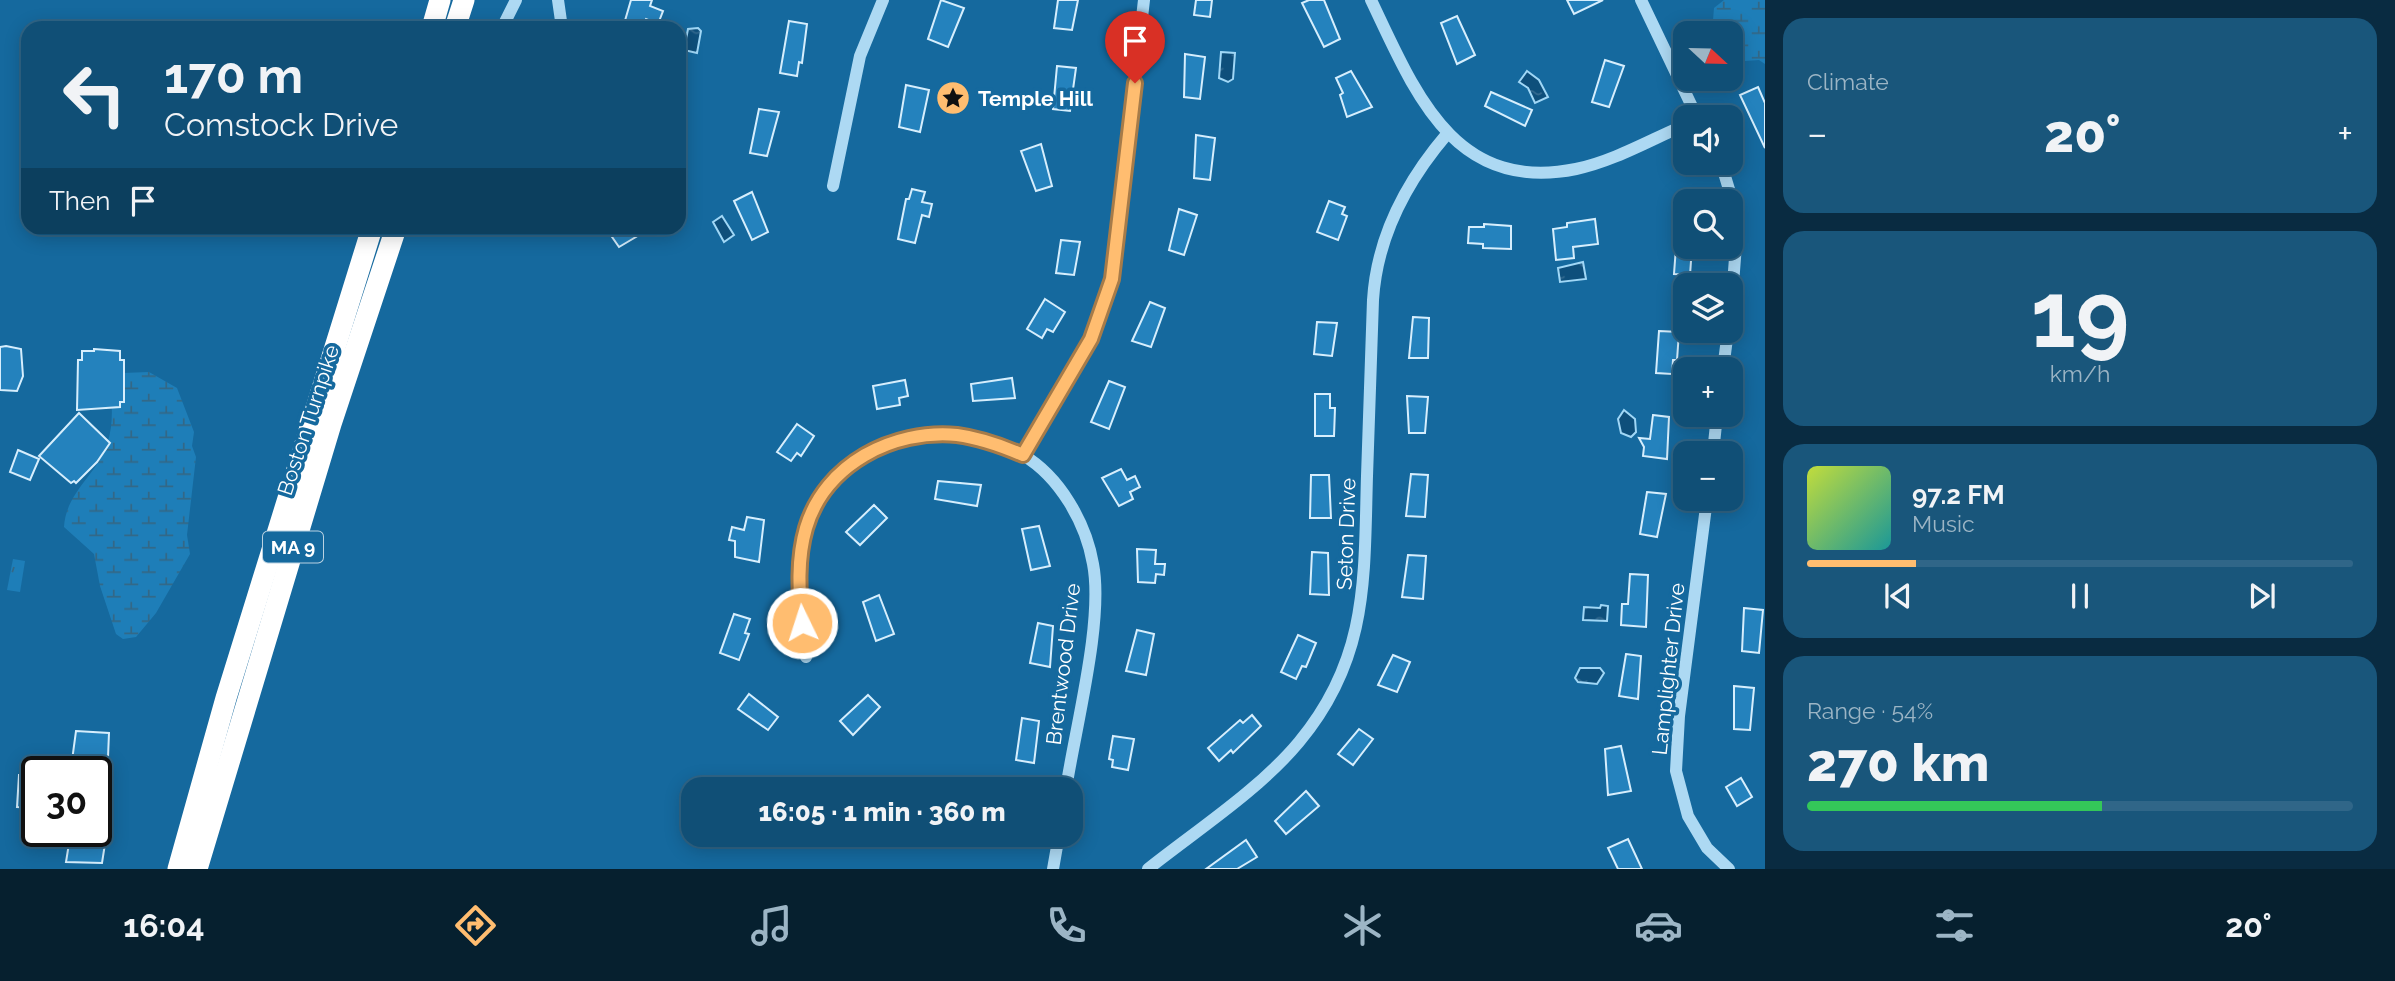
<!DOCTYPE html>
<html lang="en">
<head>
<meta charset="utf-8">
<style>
	:root { --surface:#104f76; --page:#19567b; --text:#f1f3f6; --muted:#9cb5c5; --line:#306688; --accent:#ffbd70 }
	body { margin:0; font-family:Raleway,sans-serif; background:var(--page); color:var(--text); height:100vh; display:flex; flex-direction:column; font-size:26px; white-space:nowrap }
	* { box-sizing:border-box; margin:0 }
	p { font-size:23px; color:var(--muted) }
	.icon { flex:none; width:38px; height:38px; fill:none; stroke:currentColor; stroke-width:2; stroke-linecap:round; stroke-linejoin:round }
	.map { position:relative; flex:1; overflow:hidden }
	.details { display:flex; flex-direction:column; gap:18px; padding:18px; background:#092b41; width:630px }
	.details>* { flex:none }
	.top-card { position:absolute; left:21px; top:21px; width:665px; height:214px; border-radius:21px; box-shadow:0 4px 18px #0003,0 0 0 2px var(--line); background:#104f76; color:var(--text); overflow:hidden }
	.needle { width:46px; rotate:112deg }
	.tools { position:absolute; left:1673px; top:21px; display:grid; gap:14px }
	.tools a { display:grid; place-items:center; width:70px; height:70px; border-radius:14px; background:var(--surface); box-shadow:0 4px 18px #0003,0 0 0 2px var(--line); font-size:35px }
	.speed { position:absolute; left:21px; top:756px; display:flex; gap:14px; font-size:35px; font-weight:700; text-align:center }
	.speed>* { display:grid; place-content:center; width:91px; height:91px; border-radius:50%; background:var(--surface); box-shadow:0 4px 18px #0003,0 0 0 2px var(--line); line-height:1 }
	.speed .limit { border:4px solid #111; border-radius:10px; background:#fff; color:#111 }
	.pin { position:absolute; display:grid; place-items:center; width:60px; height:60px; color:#fff; margin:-72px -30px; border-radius:50% 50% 50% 0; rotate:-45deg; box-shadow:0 0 7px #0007 }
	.pin .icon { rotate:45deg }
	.me { position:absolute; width:77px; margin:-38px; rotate:356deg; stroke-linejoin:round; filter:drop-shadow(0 0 5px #0008) }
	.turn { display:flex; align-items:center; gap:24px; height:147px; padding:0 28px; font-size:32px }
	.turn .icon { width:91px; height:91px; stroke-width:2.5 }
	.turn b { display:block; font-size:49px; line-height:60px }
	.then { display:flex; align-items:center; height:66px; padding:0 28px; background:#0003; gap:14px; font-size:26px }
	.big { font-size:52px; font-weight:800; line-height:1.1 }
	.details .card { flex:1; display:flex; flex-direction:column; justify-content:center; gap:10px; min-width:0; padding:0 24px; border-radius:21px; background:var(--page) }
	.details .dial { align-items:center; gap:0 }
	.dial b { font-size:91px; line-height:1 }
	.song { display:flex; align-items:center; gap:21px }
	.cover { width:84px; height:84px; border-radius:10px; background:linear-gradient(135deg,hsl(70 70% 55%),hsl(180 70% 35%)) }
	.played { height:7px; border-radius:4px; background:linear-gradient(90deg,var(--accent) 20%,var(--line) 20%) }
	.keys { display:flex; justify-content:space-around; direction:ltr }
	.heat { display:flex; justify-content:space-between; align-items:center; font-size:38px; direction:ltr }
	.charge { height:10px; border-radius:5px; background:linear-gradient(90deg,#34c759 54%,var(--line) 0) }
	.trip { position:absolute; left:681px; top:777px; width:402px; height:70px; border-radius:21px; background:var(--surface); box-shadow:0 4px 18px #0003,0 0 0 2px var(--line); font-weight:800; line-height:70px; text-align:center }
	.tabs { display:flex; height:112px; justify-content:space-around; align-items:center; background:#06202f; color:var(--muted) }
	.tabs .icon { width:49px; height:49px }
	.tabs .active { color:var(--accent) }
	.tabs b { font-size:32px; color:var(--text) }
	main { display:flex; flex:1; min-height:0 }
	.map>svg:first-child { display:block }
	.grass { fill:url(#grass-tufts) }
	.wetland { fill:url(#wetland-marsh) }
	.water { fill:url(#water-ripples); stroke:#a0d7f6; stroke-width:2 }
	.building { fill:#2482bd; stroke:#d6eefd; stroke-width:2 }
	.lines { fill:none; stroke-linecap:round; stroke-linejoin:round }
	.minor { stroke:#add9f3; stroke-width:12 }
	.highway { stroke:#fff; stroke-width:21 }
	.route-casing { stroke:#a67b49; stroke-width:18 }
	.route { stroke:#ffbd70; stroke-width:12 }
	.labels { text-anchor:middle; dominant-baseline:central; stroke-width:7; stroke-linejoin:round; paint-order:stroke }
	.shield { fill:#15699e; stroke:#b9d2e2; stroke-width:2 }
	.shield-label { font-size:19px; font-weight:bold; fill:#fff }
	.poi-label { font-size:21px; font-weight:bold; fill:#fff; stroke:#15699e; text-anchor:start }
	.street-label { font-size:21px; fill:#fff; stroke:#15699e }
</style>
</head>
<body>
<main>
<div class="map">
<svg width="1765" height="869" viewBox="0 0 1765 869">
	<defs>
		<pattern id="grass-tufts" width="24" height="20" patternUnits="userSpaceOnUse" patternTransform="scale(1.75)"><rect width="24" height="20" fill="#1e7eb8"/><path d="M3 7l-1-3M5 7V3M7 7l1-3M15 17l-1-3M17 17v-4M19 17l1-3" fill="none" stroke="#336887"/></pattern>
		<pattern id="wetland-marsh" width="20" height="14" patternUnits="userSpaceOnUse" patternTransform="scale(1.75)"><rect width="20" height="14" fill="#1e7eb8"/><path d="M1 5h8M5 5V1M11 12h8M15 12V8" fill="none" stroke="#336887"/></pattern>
		<pattern id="water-ripples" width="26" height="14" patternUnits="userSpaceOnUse" patternTransform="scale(1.75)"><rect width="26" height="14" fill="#0e4f7b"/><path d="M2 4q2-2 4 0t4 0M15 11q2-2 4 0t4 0" fill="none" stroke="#32698f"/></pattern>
	</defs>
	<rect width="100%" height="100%" fill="#15699e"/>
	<path class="grass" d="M13 559 25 561 20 592 7 590Z"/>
	<g class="wetland">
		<path d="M1724 0H1765V64L1759 60 1731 62V33H1712L1714 8Z"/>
		<path d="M149 372 177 388 194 432 192 446 196 457 187 535 190 554 156 613 136 637 123 639 116 634 100 586 94 554 64 527C66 492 97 475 107 444 114 424 112 404 110 383L123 373Z"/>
	</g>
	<g class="water">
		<path d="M698 28 701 31 697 53 684 50 688 29Z"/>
		<path d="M1221 52 1235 53 1233 79 1228 82 1219 78Z"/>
		<path d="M1527 71 1539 80 1548 97 1535 103 1528 88 1519 82Z"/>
		<path d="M722 216 734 235 724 242 713 222Z"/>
		<path d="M1583 262 1586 279 1560 282 1558 268Z"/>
		<path d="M1624 410 1635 419 1636 432 1631 437 1621 433 1618 419Z"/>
		<path d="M1601 605 1608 606 1607 621 1583 620 1584 607 1600 608Z"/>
		<path d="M1580 668H1600L1604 673 1597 684 1578 682 1575 678Z"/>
	</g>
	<g class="building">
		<path d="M631 0H652L650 6 663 11 658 24 646 19 641 28 624 24Z"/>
		<path d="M941 0 964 8 948 47 928 39Z"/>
		<path d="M1058 0H1078L1072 30 1054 28Z"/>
		<path d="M1196 0H1212L1210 17 1194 15Z"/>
		<path d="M1309 0H1324L1340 39 1324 47 1302 3Z"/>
		<path d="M1567 0H1603L1574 14Z"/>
		<path d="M1457 16 1475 55 1457 64 1441 23Z"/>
		<path d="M789 21 807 24 802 63 799 62 797 76 780 73Z"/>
		<path d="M1185 54 1205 57 1200 99 1184 97Z"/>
		<path d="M1605 60 1624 66 1609 107 1592 102Z"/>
		<path d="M1057 66 1076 68 1070 111 1053 109Z"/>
		<path d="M1351 71 1372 107 1347 117 1340 95 1343 93 1336 78Z"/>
		<path d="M906 85 929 90 920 132 899 127Z"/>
		<path d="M1758 87 1765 103V148L1740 95Z"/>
		<path d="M1491 92 1532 110 1525 126 1485 106Z"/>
		<path d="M759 109 779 112 767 156 750 153Z"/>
		<path d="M1196 135 1215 138 1210 180 1194 178Z"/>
		<path d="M1041 144 1052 186 1036 191 1021 151Z"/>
		<path d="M912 189 925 192 922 202 932 204 929 217 922 215 915 243 898 239 906 199H909Z"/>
		<path d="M752 192 768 232 752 240 734 201Z"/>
		<path d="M1329 201 1345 207 1342 214 1347 216 1338 240 1317 232Z"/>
		<path d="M1179 209 1197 215 1184 255 1169 250Z"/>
		<path d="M1595 219 1598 244 1573 247 1574 258 1556 260 1553 229 1567 227V223Z"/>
		<path d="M1484 224 1511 226V249L1483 248V244L1468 243 1469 227H1484Z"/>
		<path d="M620 228H651L619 247 610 234Z"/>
		<path d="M1061 240 1080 242 1074 275 1056 273Z"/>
		<path d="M1676 247H1692L1690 275 1674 274Z"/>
		<path d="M1045 299 1065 312 1053 332 1047 329 1042 338 1027 329Z"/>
		<path d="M1150 302 1165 308 1151 347 1132 341Z"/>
		<path d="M1413 317 1429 318 1428 358H1409Z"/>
		<path d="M1317 322 1337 323 1332 356 1314 354Z"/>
		<path d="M1659 331 1679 332 1677 360H1673L1672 374 1656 373Z"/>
		<path d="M6 346 21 349 23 376 17 391 0 390V347Z"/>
		<path d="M94 349 120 351V360H124V402H120V407L77 410 78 360H82V351H94Z"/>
		<path d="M1012 378 1015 398 973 401 971 384Z"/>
		<path d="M905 380 908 396 899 398 900 405 877 409 873 386Z"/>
		<path d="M1109 381 1125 387 1109 429 1091 422Z"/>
		<path d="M1315 394H1330V408H1335L1334 436H1315Z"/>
		<path d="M1407 396 1428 397 1425 433H1409Z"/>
		<path d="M79 413 110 443 97 462 76 483 74 481 71 483 39 456Z"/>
		<path d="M1653 415 1669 417 1667 459 1643 456 1644 447 1639 438 1650 439Z"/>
		<path d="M797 424 814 436 801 456 797 453 791 461 777 452Z"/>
		<path d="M18 450 39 459 30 480 10 472Z"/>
		<path d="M1121 469 1127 480 1135 476 1140 487 1130 492 1133 499 1119 506 1102 478Z"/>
		<path d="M1411 474 1428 475 1425 517 1406 516Z"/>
		<path d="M1311 475H1329L1331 518H1310Z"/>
		<path d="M938 481 981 485 977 506 935 499Z"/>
		<path d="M1647 492 1666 494 1657 537 1640 534Z"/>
		<path d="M874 505 887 518 860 545 846 532Z"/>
		<path d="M747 517 764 520 759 562 735 557V541L729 540 732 527 744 530Z"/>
		<path d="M1039 526 1050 566 1031 570 1022 529Z"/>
		<path d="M1137 549 1156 550 1155 564H1165L1164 575 1156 574 1155 583 1138 582Z"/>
		<path d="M1312 552 1328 553 1329 595 1310 594Z"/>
		<path d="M1408 555 1426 556 1423 599 1402 597Z"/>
		<path d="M1630 574 1648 575 1646 627 1621 625 1622 604H1628Z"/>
		<path d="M879 595 894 634 876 641 863 602Z"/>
		<path d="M1744 608 1763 610 1759 653 1742 651Z"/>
		<path d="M734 614 750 619 745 633 749 634 739 660 720 653Z"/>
		<path d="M1038 623 1053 626 1050 667 1030 663Z"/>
		<path d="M1137 630 1154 634 1146 675 1126 671Z"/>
		<path d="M1298 635 1316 643 1306 667 1302 666 1296 679 1281 672Z"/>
		<path d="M1626 654 1641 656 1638 699 1619 696Z"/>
		<path d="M1393 655 1410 662 1397 692 1378 685Z"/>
		<path d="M1734 686 1754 688 1750 730 1734 729Z"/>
		<path d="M749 694 778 717 768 730 738 709Z"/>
		<path d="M868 695 880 707 853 735 840 721Z"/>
		<path d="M1252 715 1261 726 1233 753 1231 750 1219 761 1208 748 1240 720 1243 723Z"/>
		<path d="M1022 718 1039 721 1034 763 1016 760Z"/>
		<path d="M1359 729 1373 739 1353 765 1338 754Z"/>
		<path d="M76 731 109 733 107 782 96 781V772H74L71 768Z"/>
		<path d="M1113 736 1134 739 1128 770 1112 767 1113 760 1109 759Z"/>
		<path d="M1621 746 1631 791 1608 795 1605 749Z"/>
		<path d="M19 775H37V808L17 807Z"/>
		<path d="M1741 778 1752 797 1737 806 1726 787Z"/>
		<path d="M1306 791 1319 806 1286 834 1275 821Z"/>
		<path d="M71 831H107L102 863 66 862Z"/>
		<path d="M1628 839 1642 869H1618L1608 848Z"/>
		<path d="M1246 840 1257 857 1237 869H1206Z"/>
	</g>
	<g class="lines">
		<g class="minor">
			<path d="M558 0 562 28"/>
			<path d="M1371 0C1414 90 1453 194 1576 169 1614 161 1650 140 1685 125"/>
			<path d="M1641 0 1697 117"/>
			<path d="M502 28 516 0"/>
			<path d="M1721 163 1738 219 1731 310"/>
			<path d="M833 186 860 56 883 0"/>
			<path d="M1723 369 1728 331"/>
			<path d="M1713 453 1717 415"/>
			<path d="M1023 455 1091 339 1112 279 1144 0"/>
			<path d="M1707 499 1679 716 1676 771 1688 816 1707 848 1729 869"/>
			<path d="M806 657C800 610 791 556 812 511 848 436 953 413 1023 455 1060 477 1086 523 1093 564 1104 621 1075 729 1066 789"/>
			<path d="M1053 869 1059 835"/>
			<path d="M1148 869C1197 830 1259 790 1299 742 1369 658 1364 578 1367 476 1369 417 1371 359 1373 300 1377 236 1406 182 1447 134"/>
		</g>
		<g class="highway">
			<path d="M432 28 440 0"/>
			<path d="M455 28 464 0"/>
			<path d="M178 869 226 698 372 228"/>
			<path d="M197 869 331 424 396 228"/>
		</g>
	</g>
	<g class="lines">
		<g class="route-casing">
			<path id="route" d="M802 623C799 591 797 559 806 528 825 464 893 429 957 435 980 438 1002 446 1023 455L1091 339 1112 279 1135 83"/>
		</g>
		<use href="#route" class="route"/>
	</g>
	<defs>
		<g id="sight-disc" transform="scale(1.75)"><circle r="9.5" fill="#ffbd70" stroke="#15699e"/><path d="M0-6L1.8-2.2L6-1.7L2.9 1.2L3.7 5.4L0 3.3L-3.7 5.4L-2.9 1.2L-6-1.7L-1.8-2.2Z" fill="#111"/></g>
	</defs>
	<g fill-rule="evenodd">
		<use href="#sight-disc" x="953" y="98"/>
	</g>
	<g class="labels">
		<rect class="shield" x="263" y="531.5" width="60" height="31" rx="5"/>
		<g class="shield-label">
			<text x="293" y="547">MA 9</text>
		</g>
		<g class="poi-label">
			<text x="978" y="98">Temple Hill</text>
		</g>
		<g class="street-label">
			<text transform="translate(308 420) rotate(-72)">Boston Turnpike</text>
			<text transform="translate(1346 534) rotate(-88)">Seton Drive</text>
			<text transform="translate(1063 664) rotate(-83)">Brentwood Drive</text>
			<text transform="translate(1668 669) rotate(-84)">Lamplighter Drive</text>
		</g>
	</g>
</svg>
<div class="tools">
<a><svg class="needle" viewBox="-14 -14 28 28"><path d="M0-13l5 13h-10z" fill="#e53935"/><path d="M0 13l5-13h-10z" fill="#9cb5c5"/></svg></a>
<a><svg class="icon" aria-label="sound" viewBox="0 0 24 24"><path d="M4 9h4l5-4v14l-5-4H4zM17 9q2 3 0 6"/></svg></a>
<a><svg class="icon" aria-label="search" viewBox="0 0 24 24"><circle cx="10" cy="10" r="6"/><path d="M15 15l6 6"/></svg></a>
<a><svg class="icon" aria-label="layers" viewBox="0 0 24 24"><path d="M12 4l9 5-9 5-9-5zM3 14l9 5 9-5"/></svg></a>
<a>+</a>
<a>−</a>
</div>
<div class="speed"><div class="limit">30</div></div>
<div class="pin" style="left:1135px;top:83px;background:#d93025"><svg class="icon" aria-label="arrive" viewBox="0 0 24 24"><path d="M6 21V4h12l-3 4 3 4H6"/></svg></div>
<svg class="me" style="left:802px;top:623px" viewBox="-20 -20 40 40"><circle r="17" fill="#ffbd70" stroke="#fff" stroke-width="3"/><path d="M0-11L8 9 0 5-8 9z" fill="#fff"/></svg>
<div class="trip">16:05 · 1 min · 360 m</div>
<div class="top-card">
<div class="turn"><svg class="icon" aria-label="left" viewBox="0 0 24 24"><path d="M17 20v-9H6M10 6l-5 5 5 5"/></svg><div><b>170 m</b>Comstock Drive</div></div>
<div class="then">Then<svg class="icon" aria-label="arrive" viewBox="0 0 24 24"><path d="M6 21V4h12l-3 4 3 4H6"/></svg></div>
</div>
</div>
<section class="details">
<div class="card"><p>Climate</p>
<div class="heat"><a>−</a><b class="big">20°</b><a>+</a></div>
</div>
<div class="card dial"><b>19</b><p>km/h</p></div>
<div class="card">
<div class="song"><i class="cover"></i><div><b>97.2 FM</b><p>Music</p></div></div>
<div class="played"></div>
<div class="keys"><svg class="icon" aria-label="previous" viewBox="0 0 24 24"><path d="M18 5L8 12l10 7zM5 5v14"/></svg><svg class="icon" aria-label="pause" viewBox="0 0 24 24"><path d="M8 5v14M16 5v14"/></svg><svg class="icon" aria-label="next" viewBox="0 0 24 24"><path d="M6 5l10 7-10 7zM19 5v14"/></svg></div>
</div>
<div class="card"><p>Range · 54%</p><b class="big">270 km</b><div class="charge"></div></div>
</section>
</main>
<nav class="tabs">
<b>16:04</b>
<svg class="icon active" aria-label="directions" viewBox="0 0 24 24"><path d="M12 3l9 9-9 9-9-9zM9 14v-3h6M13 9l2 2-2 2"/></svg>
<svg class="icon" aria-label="music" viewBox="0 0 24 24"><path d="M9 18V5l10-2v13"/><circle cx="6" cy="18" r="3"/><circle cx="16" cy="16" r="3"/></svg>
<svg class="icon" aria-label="phone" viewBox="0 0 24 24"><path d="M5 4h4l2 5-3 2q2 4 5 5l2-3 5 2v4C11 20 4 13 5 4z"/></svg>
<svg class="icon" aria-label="climate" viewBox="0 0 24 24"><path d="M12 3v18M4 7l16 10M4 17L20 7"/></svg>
<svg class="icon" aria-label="car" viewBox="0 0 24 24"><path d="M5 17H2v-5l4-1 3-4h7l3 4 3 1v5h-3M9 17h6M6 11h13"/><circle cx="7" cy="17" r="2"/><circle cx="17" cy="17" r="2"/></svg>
<svg class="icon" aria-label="filters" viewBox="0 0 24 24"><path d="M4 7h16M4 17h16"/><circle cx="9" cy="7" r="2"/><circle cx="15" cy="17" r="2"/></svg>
<b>20°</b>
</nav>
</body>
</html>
